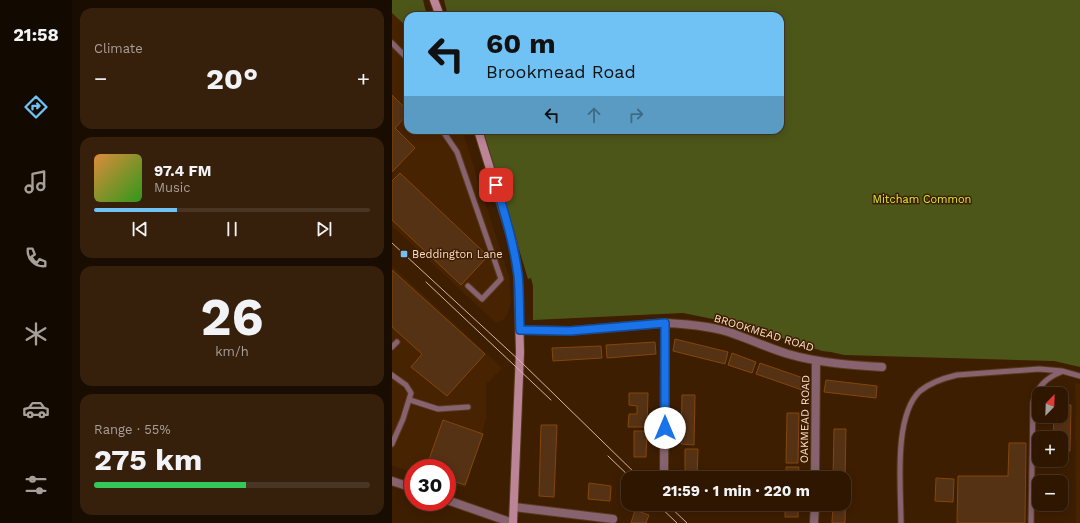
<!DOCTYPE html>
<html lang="en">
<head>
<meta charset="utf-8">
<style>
	:root { --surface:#2e1601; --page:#361f0b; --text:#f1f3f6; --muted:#a79f99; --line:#493523; --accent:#70c2f4 }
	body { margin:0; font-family:"Work Sans",sans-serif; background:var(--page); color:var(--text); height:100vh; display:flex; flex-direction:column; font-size:15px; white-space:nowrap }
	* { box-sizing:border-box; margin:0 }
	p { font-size:13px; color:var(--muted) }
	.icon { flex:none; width:22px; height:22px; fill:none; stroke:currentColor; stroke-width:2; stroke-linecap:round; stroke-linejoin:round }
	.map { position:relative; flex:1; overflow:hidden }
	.drawer { display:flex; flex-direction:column; gap:8px; padding:8px; background:#190c01; width:320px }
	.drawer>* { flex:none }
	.banner { position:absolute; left:12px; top:12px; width:380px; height:122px; border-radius:12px; box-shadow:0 2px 10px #0003,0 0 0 1px var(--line); background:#70c2f4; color:#111; overflow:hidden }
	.needle { width:26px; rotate:23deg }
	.controls { position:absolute; left:640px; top:387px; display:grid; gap:8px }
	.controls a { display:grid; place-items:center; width:36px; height:36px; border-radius:8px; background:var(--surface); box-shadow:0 2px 10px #0003,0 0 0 1px var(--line); font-size:20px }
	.speed { position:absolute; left:12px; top:459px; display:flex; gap:8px; font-size:20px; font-weight:700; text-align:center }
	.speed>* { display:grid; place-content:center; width:52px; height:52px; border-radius:50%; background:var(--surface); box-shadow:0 2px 10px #0003,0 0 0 1px var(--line); line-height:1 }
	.speed .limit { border:6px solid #d22; background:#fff; color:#111 }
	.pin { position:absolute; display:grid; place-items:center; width:34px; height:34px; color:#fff; margin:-17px; border-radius:8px; box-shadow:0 2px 6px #0006 }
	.me { position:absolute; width:44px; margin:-22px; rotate:0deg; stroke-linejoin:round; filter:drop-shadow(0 0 3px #0008) }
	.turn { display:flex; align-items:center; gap:14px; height:84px; padding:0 16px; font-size:18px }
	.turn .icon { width:52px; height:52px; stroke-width:2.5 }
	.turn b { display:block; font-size:28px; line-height:34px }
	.lanes { display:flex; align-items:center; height:38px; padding:0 16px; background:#0003; justify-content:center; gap:20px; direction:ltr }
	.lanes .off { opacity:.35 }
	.big { font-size:30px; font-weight:700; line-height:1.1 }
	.drawer .tile { flex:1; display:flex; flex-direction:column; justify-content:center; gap:6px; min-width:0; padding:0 14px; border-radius:12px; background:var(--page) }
	.drawer .dial { align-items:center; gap:0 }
	.dial b { font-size:52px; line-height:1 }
	.song { display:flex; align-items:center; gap:12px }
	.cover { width:48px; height:48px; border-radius:6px; background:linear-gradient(135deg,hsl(30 70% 55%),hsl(110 70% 35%)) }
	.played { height:4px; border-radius:2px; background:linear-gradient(90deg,var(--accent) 30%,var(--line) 30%) }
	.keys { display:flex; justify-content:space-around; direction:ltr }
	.heat { display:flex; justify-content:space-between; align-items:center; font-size:22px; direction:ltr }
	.charge { height:6px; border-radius:3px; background:linear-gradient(90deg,#34c759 55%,var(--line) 0) }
	.trip { position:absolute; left:229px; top:471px; width:230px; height:40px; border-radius:12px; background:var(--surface); box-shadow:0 2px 10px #0003,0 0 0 1px var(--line); font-weight:700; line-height:40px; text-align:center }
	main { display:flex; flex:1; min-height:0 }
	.tabs { display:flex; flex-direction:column; width:72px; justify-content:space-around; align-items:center; background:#120900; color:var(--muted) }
	.tabs .icon { width:28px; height:28px }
	.tabs .current { color:var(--accent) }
	.tabs b { font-size:18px; color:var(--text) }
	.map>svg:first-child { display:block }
	.built { fill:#482302 }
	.green { fill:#4d5619 }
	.building { fill:#563215; stroke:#844609 }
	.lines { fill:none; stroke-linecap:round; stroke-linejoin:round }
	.lane-casing { stroke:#59391d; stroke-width:7 }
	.street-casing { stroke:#59391d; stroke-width:10 }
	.secondary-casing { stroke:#59391d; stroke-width:10 }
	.lane { stroke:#86636f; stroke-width:5 }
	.street { stroke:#86636f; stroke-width:8 }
	.secondary { stroke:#bc8497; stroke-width:8 }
	.tram { stroke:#d4b59f; stroke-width:1 }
	.route-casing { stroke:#114b97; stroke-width:10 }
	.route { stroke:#1a73e8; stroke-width:7 }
	.poi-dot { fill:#70c2f4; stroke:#3e1e01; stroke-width:1.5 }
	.labels { text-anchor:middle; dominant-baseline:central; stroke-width:3; stroke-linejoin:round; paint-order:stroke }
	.park-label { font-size:11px; fill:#d8f133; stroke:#3e1e01 }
	.poi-label { font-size:11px; fill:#fddfcb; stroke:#3e1e01; text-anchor:start }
	.street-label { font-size:11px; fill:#fddfcb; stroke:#3e1e01 }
</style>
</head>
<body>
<main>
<nav class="tabs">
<b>21:58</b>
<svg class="icon current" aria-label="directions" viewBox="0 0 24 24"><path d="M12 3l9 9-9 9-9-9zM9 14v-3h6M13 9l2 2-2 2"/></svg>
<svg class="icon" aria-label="music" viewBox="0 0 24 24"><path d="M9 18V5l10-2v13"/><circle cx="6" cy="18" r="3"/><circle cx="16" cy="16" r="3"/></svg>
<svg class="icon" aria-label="phone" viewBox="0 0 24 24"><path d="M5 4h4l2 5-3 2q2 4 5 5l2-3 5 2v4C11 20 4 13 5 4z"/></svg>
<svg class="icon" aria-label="climate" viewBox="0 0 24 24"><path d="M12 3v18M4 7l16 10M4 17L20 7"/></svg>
<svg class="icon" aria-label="car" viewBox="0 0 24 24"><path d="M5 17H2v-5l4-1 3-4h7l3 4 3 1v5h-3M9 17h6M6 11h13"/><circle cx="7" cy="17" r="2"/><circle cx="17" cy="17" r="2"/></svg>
<svg class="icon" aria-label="filters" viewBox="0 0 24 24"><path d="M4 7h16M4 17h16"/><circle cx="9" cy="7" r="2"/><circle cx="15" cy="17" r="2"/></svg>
</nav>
<section class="drawer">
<div class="tile"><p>Climate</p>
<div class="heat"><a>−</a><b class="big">20°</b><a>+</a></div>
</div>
<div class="tile">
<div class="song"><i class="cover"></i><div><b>97.4 FM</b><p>Music</p></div></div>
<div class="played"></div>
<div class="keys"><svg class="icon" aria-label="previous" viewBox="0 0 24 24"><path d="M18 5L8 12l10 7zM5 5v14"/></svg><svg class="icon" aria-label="pause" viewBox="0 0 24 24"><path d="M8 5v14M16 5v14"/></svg><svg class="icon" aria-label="next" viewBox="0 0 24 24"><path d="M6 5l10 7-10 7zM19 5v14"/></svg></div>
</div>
<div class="tile dial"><b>26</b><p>km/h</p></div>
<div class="tile"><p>Range · 55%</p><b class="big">275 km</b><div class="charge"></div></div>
</section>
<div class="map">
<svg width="688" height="523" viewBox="0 0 688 523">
	<rect width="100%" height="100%" fill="#3e1e01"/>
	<g class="built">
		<path d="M0 13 16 28V130H70L117 277 119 302 116 313 112 319 104 323 0 226Z"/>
		<path d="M0 266 110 368 94 384V419L74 488 55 482V468H21V472L0 466Z"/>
		<path d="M683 383 688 384V523H684Z"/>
	</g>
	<g class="green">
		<path d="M0 0H31L35 16H16V28L0 13Z"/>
		<path d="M52 0H688V367L662 361 452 355 439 352 430 351 397 340 326 320 291 313 141 320V286L139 278 136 279 91 130H388V16H56Z"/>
	</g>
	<g class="building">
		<path d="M0 95 16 111V114L3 128 23 148 0 172Z"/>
		<path d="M8 173 96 256 69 285 0 220V181Z"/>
		<path d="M0 270 93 354 55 396 19 367 30 354 0 327Z"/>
		<path d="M283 339 336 352 333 364 281 351Z"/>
		<path d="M263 342 264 354 215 358 214 345Z"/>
		<path d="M209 346 210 358 161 361 160 348Z"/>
		<path d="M340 353 364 362 360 373 336 365Z"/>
		<path d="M368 363 417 380 413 391 364 374Z"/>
		<path d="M434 380 485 386 484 398 432 392Z"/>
		<path d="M237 393H256L255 427H236L237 414H245V406L237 405Z"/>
		<path d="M290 395H303L302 445 289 444Z"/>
		<path d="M669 405H679L678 451 669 450V438H661L662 416H669Z"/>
		<path d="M395 413H407L406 463H394Z"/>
		<path d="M51 420 91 434 73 485 55 479V468H34Z"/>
		<path d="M149 425H165L162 497 147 496Z"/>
		<path d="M442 429H454L453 479 441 478Z"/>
		<path d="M242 431H255L254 457H242Z"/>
		<path d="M617 443H634L633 523H565L566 476H616Z"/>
		<path d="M293 449H306L305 478H293Z"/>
		<path d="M394 467H407L406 478H394Z"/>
		<path d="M544 478 562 479 561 502 543 501Z"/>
		<path d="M197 483 219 486 218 501 196 499Z"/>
		<path d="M452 483H454L453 523H440L441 504H452Z"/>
		<path d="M292 504H307V507L292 506Z"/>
		<rect x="393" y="504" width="13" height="13"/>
		<path d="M243 510 257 515 254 523H239Z"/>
	</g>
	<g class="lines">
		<g class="lane-casing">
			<g id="lane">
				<path d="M0 43 14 57 16 62"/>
				<path d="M50 130 65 152 109 279 90 299 76 286"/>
				<path d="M0 347 5 342"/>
				<path d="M0 375 14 385 19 393 11 419 0 444"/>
				<path d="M18 400 46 409 76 407"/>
				<path d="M509 523C509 489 501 416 528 391 539 382 552 378 565 375L647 369 670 371 688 376"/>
				<path d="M639 523 641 402C646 386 654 378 669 372"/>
			</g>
		</g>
		<g class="street-casing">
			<g id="street">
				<path d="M128 330 178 331 273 323C297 324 323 326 345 335 362 341 379 349 396 354 427 363 458 365 490 367"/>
				<path d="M272 473 273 323"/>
				<path d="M423 478 424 361"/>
				<path d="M0 481 21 488"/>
				<path d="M55 500 121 523"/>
				<path d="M122 507 221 519"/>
				<path d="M422 523 423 504"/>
			</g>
		</g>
		<g class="secondary-casing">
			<g id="secondary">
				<path d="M42 0 48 16"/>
				<path d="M86 130 121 243 126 276 128 352 121 523"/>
			</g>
		</g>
		<use href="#lane" class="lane"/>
		<use href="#street" class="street"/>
		<use href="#secondary" class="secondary"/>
		<g class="tram">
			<path d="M0 243 128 361 248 478"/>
			<path d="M34 282 159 400"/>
			<path d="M216 456 239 478"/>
			<path d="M265 504 285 523"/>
			<path d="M275 504 295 523"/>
		</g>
	</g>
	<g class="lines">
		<g class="route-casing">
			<path id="route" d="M104 185C113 215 122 244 126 275 128 293 127 312 128 330L178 331 273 323V428"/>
		</g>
		<use href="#route" class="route"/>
	</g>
	<rect class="poi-dot" x="8" y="250" width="8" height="8" rx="2"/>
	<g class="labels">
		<g class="park-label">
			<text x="530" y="199">Mitcham Common</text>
		</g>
		<g class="poi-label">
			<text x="20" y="254">Beddington Lane</text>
		</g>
		<g class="street-label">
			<text transform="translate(372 333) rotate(17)">BROOKMEAD ROAD</text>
			<text transform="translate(413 419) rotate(-89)">OAKMEAD ROAD</text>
		</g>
	</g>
</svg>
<div class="controls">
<a><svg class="needle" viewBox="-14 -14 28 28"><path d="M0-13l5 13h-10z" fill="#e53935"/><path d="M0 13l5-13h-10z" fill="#a79f99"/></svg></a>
<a>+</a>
<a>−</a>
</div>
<div class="speed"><div class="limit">30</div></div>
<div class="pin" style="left:104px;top:185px;background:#d93025"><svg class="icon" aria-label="arrive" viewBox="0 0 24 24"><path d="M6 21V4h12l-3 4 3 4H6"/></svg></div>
<svg class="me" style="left:273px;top:428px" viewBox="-20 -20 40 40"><circle r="19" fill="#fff"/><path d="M0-13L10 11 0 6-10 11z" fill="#1a73e8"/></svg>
<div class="trip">21:59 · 1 min · 220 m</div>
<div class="banner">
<div class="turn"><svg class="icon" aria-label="left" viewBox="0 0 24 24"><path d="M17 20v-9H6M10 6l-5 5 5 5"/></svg><div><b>60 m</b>Brookmead Road</div></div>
<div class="lanes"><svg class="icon" aria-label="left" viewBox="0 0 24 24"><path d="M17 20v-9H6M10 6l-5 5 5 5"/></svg><svg class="icon off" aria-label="ahead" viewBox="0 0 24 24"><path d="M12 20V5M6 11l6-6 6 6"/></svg><svg class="icon off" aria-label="right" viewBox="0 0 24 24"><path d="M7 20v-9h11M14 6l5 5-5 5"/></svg></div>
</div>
</div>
</main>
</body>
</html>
